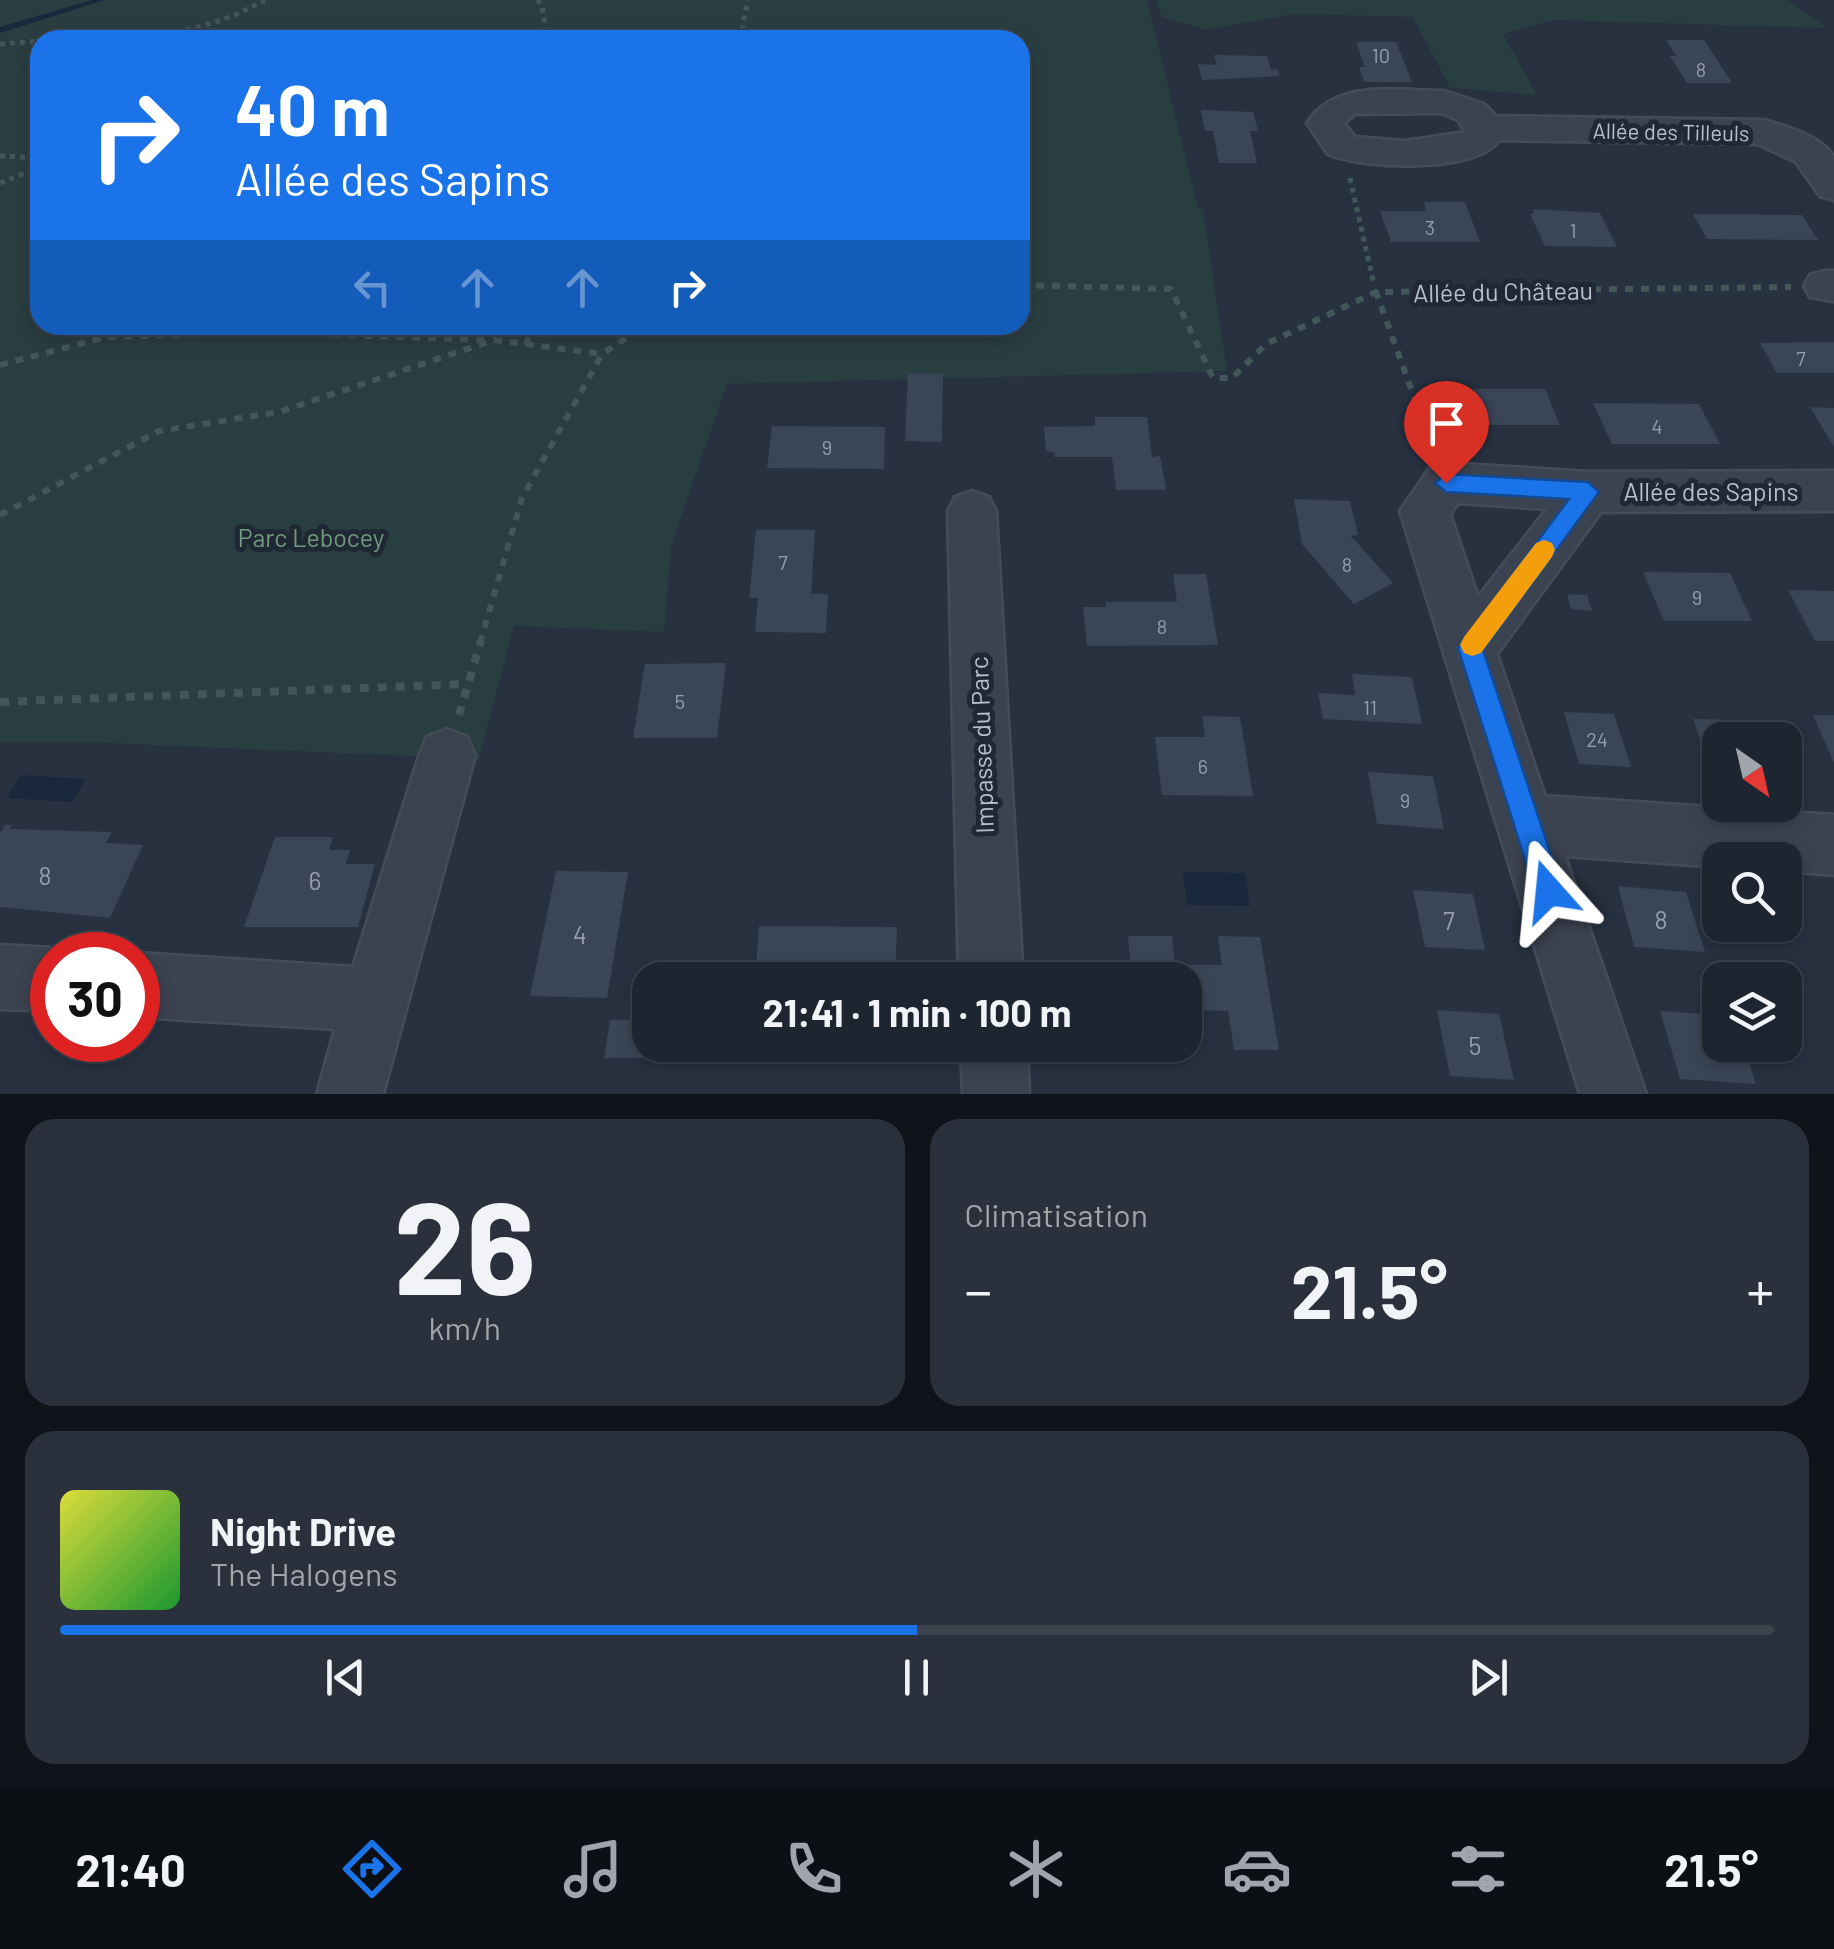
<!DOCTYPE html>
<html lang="fr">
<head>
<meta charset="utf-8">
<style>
	:root { --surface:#1d2530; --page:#2a313c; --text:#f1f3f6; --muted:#a0a5ab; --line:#3b424c; --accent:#1a73e8 }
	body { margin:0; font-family:Barlow,sans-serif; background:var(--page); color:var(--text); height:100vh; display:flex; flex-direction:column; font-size:38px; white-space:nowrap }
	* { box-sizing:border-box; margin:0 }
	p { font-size:32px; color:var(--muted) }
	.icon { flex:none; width:55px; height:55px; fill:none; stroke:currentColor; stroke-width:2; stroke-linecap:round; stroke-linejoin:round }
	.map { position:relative; height:1094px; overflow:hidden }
	.side { display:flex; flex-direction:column; gap:25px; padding:25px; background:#10141a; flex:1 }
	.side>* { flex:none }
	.guide { position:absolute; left:30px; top:30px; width:1000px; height:305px; border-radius:30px; box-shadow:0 5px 15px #0003,0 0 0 2px var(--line); background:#1a73e8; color:#fff; overflow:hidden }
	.needle { width:65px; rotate:146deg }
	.tools { position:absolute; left:1702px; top:722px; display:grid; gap:20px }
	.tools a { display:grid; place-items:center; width:100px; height:100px; border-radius:20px; background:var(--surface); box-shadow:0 5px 15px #0003,0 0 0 2px var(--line); font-size:50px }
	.speed { position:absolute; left:30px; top:932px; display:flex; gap:20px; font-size:50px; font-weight:700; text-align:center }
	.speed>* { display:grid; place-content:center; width:130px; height:130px; border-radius:50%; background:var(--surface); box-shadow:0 5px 15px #0003,0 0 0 2px var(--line); line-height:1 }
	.speed .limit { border:15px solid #d22; background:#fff; color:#111 }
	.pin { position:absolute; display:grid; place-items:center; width:85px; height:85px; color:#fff; margin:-102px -42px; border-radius:50% 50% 50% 0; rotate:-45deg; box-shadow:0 0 10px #0007 }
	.pin .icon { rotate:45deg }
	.me { position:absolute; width:110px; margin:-55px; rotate:342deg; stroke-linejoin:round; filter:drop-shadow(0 0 8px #0008) }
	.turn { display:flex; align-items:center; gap:35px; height:210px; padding:0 40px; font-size:45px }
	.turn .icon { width:130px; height:130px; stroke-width:2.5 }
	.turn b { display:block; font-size:70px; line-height:85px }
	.lanes { display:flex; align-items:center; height:95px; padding:0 40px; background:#0003; justify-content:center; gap:50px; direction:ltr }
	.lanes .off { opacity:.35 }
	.big { font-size:75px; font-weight:700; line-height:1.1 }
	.side .widget { flex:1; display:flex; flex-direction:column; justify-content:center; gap:15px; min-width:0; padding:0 35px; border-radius:30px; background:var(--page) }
	.side .dial { align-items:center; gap:0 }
	.dial b { font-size:130px; line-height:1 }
	.song { display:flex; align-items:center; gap:30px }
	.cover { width:120px; height:120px; border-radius:15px; background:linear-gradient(135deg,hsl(60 70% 55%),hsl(130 70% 35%)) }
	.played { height:10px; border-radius:5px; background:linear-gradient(90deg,var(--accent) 50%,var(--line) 50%) }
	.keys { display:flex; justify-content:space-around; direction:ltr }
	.heat { display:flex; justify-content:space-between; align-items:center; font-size:55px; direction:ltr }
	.side .tiles { flex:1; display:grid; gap:25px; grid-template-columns:1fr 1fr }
	.widget:last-child { grid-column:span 2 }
	.trip { position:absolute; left:632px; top:962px; width:570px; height:100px; border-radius:30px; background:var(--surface); box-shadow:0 5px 15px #0003,0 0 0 2px var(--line); font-weight:700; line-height:100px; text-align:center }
	.tabs { display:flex; height:160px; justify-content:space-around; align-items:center; background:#0c0f13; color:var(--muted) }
	.tabs .icon { width:70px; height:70px }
	.tabs .current { color:var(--accent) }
	.tabs b { font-size:45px; color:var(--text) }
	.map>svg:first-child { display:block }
	.green { fill:#293e41; fill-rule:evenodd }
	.water { fill:#1a283e }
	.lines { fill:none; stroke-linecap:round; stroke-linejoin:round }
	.stream { fill:#1a283e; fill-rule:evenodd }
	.building { fill:#3a4556 }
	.minor-casing { stroke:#454c59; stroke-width:5 }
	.path-far2 { stroke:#435759; stroke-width:5; stroke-dasharray:5 5; stroke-linecap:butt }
	.path-far1 { stroke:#435759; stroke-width:6; stroke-dasharray:8 8; stroke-linecap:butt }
	.path { stroke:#435759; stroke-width:8; stroke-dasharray:9 9; stroke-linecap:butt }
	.minor { fill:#3c4350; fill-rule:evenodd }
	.route { fill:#1a73e8; stroke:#114b97; stroke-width:2.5 }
	.slow { fill:#f59e0b }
	.labels { text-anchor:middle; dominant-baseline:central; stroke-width:10; stroke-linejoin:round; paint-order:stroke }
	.number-label { font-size:20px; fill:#969eab }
	.far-street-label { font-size:22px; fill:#b8bfca; stroke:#202836 }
	.street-label { font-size:25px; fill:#b8bfca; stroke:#202836 }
	.park-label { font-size:25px; fill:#719a7c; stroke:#202836 }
	.near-number-label { font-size:25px; fill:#969eab }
</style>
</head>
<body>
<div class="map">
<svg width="1834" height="1094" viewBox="0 0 1834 1094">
	<rect width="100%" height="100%" fill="#273140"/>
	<g class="green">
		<path d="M0 0H1147L1198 208 1203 209 1227 371 727 384 671 546 664 632 514 626 479 759 85 742H0ZM40 40H1020V325H40Z"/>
		<path d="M1156 0H1788L1827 28 1553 20 1503 34 1537 95 1450 88 1413 17 1294 14 1206 30 1162 17Z"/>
	</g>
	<g class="water">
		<path d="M20 775 85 779 73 802 7 798Z"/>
		<path d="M1183 872 1245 873 1250 906 1187 905Z"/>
	</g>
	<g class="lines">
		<path class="stream" d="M92 0H105L0 33V27Z"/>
	</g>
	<g class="building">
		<path d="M1666 40H1704L1732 83H1687L1670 56H1676Z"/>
		<path d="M1356 42H1396L1412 82H1364L1359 67H1365Z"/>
		<path d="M1214 55 1267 56 1271 69 1278 70 1280 76 1202 80 1198 64 1217 65Z"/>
		<path d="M1201 110 1253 112 1258 131H1250L1257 163H1219L1213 131H1205Z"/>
		<path d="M1424 202H1465L1480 242H1391L1380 211H1426Z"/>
		<path d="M1533 209 1600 213 1617 247 1545 246 1530 214 1534 213Z"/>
		<path d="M1693 214 1802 215 1818 240 1707 239Z"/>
		<path d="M1834 342V373H1777L1760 343Z"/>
		<path d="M908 373 943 374 942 442 905 441Z"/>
		<path d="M1459 389H1545L1560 425H1457L1448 399H1462Z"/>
		<path d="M1593 403 1699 404 1720 444H1612Z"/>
		<path d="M1810 407 1834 408V447Z"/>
		<path d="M1095 417H1147L1152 457 1160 456 1166 490H1116L1112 457H1054V452L1046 451 1044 427 1095 426Z"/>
		<path d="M772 426 885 427 884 469 767 468Z"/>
		<path d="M1294 499 1350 501 1358 535 1351 536 1393 583 1354 604 1302 544Z"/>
		<path d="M756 530H815L811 594H828L826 633 755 632 758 598H749Z"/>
		<path d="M1643 572 1730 573 1752 621H1664Z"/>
		<path d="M1173 574H1206L1218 645 1087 646 1083 607H1106V602H1177Z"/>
		<path d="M1788 590 1834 591V641H1815Z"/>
		<path d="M1567 594 1587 595 1592 611 1571 609Z"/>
		<path d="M726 663 717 738H633L645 664Z"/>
		<path d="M1352 674 1412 677 1422 724 1323 719 1318 693 1355 695Z"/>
		<path d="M1564 712 1614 714 1631 767 1579 764Z"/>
		<path d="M1813 715H1834V763Z"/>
		<path d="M1202 716 1240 717 1253 796 1162 795 1155 737H1205Z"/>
		<path d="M1693 719 1743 720 1751 740H1720V771H1711Z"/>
		<path d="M1368 772 1433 776 1444 829 1377 824Z"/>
		<path d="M5 825H11L10 829 112 832 106 843 143 845 110 918 0 907V834Z"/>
		<path d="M275 837H333L329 850H350L346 864H375L358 927H244Z"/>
		<path d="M556 871 628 872 607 998 530 996Z"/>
		<path d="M1618 886 1686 892 1705 952 1634 947Z"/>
		<path d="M1413 890 1473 894 1485 950 1425 947Z"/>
		<path d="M759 926 897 927 895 980H755Z"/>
		<path d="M1128 936H1172L1175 965H1222L1218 936 1260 937 1279 1050H1234L1228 1011 1185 1010V980H1132Z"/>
		<path d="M1437 1010 1499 1014 1514 1080 1450 1076Z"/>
		<path d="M1660 1011 1720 1015V1045H1743L1756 1084 1680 1079Z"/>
		<path d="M650 1019V1045H676L674 1058H604L610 1020Z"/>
	</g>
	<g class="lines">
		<g class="minor-casing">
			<g id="minor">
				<path d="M1445 91 1484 104 1496 116 1764 120C1784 126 1826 137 1834 159 1834 170 1834 188 1834 200L1820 196 1796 162 1758 144 1499 140C1477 174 1362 169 1328 154L1307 123C1337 78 1396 91 1445 91ZM1441 113 1458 120 1465 132 1405 141 1355 137 1344 123 1355 114Z"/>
				<path d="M1825 271H1834V301L1810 297 1804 286 1810 275Z"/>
				<path d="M1446 463 1588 472 1834 471V511L1601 512 1497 654 1545 796 1834 815V875L1785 871V860H1720V867L1565 856 1646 1094H1580L1400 511 1429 469ZM1458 503 1547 509 1478 597 1450 514Z"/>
				<path d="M972 491 989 497 996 511 1023 980H959L948 511 955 497Z"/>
				<path d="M447 729 467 737 475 756 383 1094H317L335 1029 138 1017V955H134L138 953 353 967 419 756 427 737Z"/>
				<path d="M0 945 52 948 68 955H52V1011L0 1009Z"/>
				<path d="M961 1045H1027L1029 1094H963Z"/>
			</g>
		</g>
		<g class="path-far2">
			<path d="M537 0 542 5 547 40"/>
			<path d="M107 40C164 36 214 29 265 0"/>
			<path d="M740 40 748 0"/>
			<path d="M0 44 40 41"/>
			<path d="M0 156 40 158"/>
			<path d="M1350 178 1374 285"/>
			<path d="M0 183 40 167"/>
		</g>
		<g class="path-far1">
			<path d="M1020 285 1171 289 1213 378H1232L1266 344 1376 292 1374 283"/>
			<path d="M526 345 533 325"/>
			<path d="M0 365 106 337 264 332 485 340"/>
			<path d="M1433 449 1376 292 1791 287"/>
			<path d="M0 515 159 431 279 412 494 340 602 354"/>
			<path d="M480 643 522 498 602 354 646 325"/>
		</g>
		<g class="path">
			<path d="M0 702 468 684"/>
			<path d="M459 715 481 641"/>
		</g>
		<use href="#minor" class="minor"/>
	</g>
	<path class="route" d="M1446 474 1588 482 1599 492 1483 650 1563 891 1559 901 1549 905 1540 901 1535 891 1458 648 1569 499 1446 492 1435 483Z"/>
	<path class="slow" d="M1544 540 1552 543 1555 550 1552 557 1481 653 1472 656 1464 653 1460 645 1464 637 1536 543Z"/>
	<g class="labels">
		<g class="number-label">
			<text x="1381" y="55">10</text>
			<text x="1701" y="69">8</text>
			<text x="1430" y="227">3</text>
			<text x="1573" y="230">1</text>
			<text x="1801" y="358">7</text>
			<text x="1657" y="426">4</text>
			<text x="827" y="447">9</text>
			<text x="783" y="562">7</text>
			<text x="1347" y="564">8</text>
			<text x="1697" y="597">9</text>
			<text x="1162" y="626">8</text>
			<text x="680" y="701">5</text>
			<text x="1370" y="707">11</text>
			<text x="1597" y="739">24</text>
			<text x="1203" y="766">6</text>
			<text x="1405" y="800">9</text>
		</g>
		<g class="far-street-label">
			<text transform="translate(1671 131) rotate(1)">Allée des Tilleuls</text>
		</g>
		<g class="street-label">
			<text transform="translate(1503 291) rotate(-1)">Allée du Château</text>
			<text x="1711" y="491">Allée des Sapins</text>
			<text transform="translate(981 745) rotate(-92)">Impasse du Parc</text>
		</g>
		<g class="park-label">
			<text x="311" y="537">Parc Lebocey</text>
		</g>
		<g class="near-number-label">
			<text x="45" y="875">8</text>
			<text x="315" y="880">6</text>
			<text x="1661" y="919">8</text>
			<text x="1449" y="920">7</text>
			<text x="580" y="934">4</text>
			<text x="1475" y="1045">5</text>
		</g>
	</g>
</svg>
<div class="tools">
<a><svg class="needle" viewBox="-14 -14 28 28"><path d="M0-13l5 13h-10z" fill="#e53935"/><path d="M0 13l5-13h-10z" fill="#a0a5ab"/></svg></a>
<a><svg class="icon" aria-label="search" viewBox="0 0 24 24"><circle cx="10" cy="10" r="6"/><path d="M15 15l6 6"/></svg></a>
<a><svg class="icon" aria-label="layers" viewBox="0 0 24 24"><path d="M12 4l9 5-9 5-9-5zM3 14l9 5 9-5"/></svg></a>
</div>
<div class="speed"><div class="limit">30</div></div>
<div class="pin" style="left:1446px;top:483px;background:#d93025"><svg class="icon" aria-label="arrive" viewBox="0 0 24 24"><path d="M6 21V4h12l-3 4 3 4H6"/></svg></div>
<svg class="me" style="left:1549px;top:891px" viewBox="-20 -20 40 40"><path d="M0-17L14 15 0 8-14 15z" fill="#1a73e8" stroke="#fff" stroke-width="4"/></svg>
<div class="trip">21:41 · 1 min · 100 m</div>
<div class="guide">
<div class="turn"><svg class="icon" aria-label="right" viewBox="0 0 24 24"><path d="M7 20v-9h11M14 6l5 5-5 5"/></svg><div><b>40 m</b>Allée des Sapins</div></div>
<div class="lanes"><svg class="icon off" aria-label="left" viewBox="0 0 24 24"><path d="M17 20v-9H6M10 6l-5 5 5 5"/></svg><svg class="icon off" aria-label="ahead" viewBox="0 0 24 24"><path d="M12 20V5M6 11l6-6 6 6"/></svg><svg class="icon off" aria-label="ahead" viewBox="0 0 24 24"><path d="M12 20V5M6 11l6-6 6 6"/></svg><svg class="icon" aria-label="right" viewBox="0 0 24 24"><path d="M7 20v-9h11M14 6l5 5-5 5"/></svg></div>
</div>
</div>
<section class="side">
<div class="tiles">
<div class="widget dial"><b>26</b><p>km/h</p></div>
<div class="widget"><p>Climatisation</p>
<div class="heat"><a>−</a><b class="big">21.5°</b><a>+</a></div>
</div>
<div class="widget">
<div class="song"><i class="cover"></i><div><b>Night Drive</b><p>The Halogens</p></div></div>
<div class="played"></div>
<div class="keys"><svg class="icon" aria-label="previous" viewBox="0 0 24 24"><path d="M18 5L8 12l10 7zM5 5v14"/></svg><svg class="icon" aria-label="pause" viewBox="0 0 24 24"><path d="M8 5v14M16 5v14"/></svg><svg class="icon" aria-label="next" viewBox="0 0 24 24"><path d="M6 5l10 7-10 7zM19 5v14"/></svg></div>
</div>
</div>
</section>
<nav class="tabs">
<b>21:40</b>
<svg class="icon current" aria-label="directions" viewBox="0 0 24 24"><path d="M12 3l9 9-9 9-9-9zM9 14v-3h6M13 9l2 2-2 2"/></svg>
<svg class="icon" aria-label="music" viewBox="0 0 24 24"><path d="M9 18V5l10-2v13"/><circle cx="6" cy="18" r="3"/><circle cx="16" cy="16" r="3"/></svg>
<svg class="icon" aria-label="phone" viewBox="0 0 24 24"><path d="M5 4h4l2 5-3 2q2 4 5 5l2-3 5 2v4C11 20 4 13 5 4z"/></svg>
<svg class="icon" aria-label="climate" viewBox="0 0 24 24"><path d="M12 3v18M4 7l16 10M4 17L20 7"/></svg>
<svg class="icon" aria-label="car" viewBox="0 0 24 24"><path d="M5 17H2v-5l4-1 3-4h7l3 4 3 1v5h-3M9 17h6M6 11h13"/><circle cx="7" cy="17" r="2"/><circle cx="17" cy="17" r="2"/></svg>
<svg class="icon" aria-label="filters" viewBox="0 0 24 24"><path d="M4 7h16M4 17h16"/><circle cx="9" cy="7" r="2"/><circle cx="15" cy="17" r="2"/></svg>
<b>21.5°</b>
</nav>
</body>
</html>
